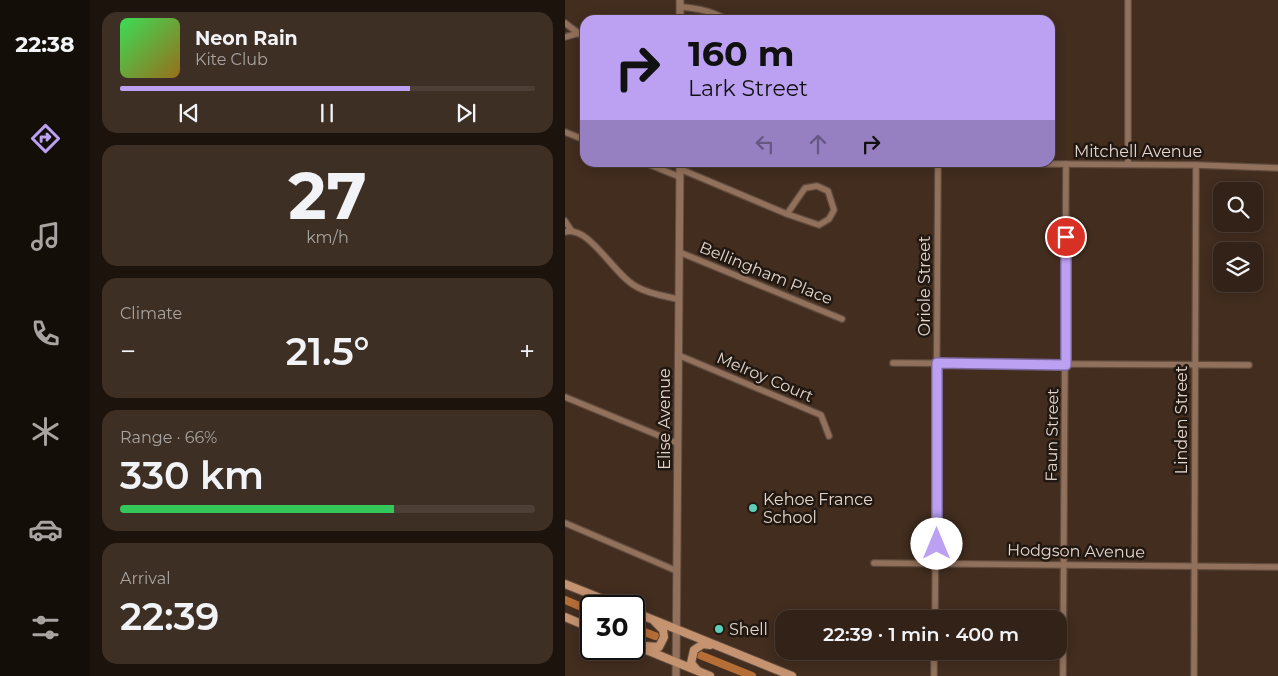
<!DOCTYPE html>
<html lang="en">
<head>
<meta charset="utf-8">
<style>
	:root { --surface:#322217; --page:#3d2f24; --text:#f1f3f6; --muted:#a8a4a1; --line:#4d3f36; --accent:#bca0f2 }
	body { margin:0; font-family:Montserrat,sans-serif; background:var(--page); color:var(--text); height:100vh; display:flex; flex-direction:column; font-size:19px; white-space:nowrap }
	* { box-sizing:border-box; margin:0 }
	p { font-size:16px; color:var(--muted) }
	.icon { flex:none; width:28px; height:28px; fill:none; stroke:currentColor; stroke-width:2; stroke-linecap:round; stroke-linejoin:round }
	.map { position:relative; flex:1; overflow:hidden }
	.panel { display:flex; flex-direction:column; gap:12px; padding:12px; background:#1c130d; width:475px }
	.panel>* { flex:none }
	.guide { position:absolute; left:15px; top:15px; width:475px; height:152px; border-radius:15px; box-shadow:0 2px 12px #0003,0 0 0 1px var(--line); background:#bca0f2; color:#111; overflow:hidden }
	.fabs { position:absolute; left:648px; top:182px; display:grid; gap:10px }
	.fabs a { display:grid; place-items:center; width:50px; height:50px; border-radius:10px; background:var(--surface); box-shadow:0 2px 12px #0003,0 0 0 1px var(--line); font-size:25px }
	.speed { position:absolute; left:15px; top:595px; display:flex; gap:10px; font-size:25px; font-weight:700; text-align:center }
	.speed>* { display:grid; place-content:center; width:65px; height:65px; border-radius:50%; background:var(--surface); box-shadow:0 2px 12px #0003,0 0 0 1px var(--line); line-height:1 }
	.speed .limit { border:2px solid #111; border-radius:8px; background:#fff; color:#111 }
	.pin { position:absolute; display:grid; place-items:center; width:42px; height:42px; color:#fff; margin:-21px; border:2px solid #fff; border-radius:50%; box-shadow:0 1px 5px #0007 }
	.me { position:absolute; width:55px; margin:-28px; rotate:0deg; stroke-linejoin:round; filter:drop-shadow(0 0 4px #0008) }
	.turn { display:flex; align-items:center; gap:18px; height:105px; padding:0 25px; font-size:22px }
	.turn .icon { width:65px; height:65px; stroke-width:2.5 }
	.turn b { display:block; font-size:35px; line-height:42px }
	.lanes { display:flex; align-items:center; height:48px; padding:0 25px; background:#0003; justify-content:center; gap:25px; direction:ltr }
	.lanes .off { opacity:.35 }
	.big { font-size:38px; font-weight:600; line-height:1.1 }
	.panel .card { flex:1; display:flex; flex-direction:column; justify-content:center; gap:8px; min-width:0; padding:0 18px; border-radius:15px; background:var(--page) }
	.panel .dial { align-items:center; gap:0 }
	.dial b { font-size:65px; line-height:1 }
	.song { display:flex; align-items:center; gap:15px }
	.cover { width:60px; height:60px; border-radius:8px; background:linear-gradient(135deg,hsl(130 70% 55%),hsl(40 70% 35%)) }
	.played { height:5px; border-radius:2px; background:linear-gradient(90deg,var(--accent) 70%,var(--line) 70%) }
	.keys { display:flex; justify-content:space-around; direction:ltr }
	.heat { display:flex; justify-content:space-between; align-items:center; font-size:28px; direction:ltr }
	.charge { height:8px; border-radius:4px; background:linear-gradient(90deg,#34c759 66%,var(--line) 0) }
	.trip { position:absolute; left:210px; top:610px; width:292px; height:50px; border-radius:15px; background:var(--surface); box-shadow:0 2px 12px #0003,0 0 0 1px var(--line); font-weight:600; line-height:50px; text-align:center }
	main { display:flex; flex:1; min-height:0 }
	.tabs { display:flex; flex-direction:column; width:90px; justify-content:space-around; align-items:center; background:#140e09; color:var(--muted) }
	.tabs .icon { width:35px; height:35px }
	.tabs .on { color:var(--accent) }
	.tabs b { font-size:22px; color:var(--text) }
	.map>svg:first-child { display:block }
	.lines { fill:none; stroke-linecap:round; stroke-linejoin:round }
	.canal { stroke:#b66e37; stroke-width:8 }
	.minor-casing { stroke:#5f4b3e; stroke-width:8 }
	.tertiary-casing { stroke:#5f4b3e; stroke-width:9 }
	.secondary-casing { stroke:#5f4b3e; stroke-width:10 }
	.minor { stroke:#91715b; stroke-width:5.5 }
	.tertiary { stroke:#91715b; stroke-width:7 }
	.secondary { stroke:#c69370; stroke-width:8 }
	.route-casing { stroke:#7a689d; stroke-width:12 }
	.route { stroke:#bca0f2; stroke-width:9 }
	.poi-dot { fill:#5eceb8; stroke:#221812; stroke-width:2 }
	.labels { text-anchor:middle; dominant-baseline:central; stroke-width:5; stroke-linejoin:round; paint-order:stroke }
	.street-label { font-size:16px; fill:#e4d6cd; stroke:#221812 }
	.poi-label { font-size:16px; fill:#e4d6cd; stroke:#221812; text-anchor:start }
</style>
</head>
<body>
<main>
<nav class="tabs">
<b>22:38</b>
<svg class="icon on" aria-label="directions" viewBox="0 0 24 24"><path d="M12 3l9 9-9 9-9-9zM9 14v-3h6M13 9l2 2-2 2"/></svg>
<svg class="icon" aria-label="music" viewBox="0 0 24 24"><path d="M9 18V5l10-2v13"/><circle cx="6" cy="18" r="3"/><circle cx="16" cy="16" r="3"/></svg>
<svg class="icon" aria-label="phone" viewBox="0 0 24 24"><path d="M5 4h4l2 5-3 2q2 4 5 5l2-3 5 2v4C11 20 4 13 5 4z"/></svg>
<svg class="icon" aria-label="climate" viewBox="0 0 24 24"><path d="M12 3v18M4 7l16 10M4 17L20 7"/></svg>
<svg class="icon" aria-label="car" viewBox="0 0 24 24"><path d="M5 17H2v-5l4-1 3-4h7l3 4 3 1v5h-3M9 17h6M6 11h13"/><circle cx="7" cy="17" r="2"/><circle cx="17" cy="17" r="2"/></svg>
<svg class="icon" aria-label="filters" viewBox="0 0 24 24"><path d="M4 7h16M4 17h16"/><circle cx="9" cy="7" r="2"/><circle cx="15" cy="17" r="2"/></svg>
</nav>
<section class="panel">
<div class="card">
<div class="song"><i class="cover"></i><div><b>Neon Rain</b><p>Kite Club</p></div></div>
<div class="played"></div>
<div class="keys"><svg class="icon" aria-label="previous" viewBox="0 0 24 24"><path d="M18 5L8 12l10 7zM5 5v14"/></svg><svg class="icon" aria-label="pause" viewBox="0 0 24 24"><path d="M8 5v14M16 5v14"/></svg><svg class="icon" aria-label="next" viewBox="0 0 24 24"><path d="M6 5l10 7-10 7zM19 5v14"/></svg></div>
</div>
<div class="card dial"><b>27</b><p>km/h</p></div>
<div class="card"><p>Climate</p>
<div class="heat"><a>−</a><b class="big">21.5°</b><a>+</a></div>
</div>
<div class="card"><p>Range · 66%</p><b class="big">330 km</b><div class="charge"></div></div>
<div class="card"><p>Arrival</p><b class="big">22:39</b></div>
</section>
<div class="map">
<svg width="713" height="676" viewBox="0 0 713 676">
	<rect width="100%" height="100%" fill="#422d1f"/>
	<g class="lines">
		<g class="canal">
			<path d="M0 600 26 611"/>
			<path d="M69 628 90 636"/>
			<path d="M135 655 187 676"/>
		</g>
		<g class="minor-casing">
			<g id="minor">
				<path d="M563 0V164"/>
				<path d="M115 7C132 8 148 11 162 20"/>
				<path d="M0 23 20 38"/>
				<path d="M0 37 14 33"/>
				<path d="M0 132 20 140"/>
				<path d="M78 162 115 177"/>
				<path d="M313 163 631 165 713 168"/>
				<path d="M115 169 222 214 254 225 264 219 269 210 263 191 252 186 240 188 222 214"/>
				<path d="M0 221 6 230"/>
				<path d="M0 232C25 225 49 276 72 287 84 294 99 296 113 299"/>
				<path d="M114 252 277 319"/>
				<path d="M113 355 256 415 264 436"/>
				<path d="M328 363 684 365"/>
				<path d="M0 397 112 443"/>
				<path d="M0 523 112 571"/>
				<path d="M309 563 713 567"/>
				<path d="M370 619 373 164"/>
				<path d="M369 676V651"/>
				<path d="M498 676 501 164"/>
				<path d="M629 676 631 165"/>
			</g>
		</g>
		<g class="tertiary-casing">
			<g id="tertiary">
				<path d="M115 20V0"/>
				<path d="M111 676 115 162"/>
			</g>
		</g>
		<g class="secondary-casing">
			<g id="secondary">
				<path d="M0 584 55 606"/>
				<path d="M69 612 227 676"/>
				<path d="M0 617 26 628"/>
				<path d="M69 645 145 676"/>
				<path d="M80 646 94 647 99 637 98 630 90 622"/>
				<path d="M132 670 126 663 129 650 138 644 145 645"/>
			</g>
		</g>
		<use href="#minor" class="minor"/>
		<use href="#tertiary" class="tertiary"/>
		<use href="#secondary" class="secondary"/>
	</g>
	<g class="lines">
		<g class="route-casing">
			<path id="route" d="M372 544V363L501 365V237"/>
		</g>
		<use href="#route" class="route"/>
	</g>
	<g class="poi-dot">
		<circle cx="188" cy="508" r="5"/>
		<circle cx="154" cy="629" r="5"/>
	</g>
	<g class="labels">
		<g class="street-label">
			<text x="573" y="151">Mitchell Avenue</text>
			<text transform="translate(201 273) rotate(22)">Bellingham Place</text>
			<text transform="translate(359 286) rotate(-90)">Oriole Street</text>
			<text transform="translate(200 377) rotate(23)">Melroy Court</text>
			<text transform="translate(99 419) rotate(-90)">Elise Avenue</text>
			<text transform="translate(616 420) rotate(-90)">Linden Street</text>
			<text transform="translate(487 435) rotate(-89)">Faun Street</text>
			<text transform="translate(511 551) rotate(1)">Hodgson Avenue</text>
		</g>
		<g class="poi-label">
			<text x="198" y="499">Kehoe France<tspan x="198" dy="18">School</tspan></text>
			<text x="164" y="629">Shell</text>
		</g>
	</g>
</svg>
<div class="fabs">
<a><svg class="icon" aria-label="search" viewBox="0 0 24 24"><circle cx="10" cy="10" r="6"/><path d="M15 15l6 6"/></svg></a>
<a><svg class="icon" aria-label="layers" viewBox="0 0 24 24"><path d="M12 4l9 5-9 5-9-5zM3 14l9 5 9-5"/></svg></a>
</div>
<div class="speed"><div class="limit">30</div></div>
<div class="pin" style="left:501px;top:237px;background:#d93025"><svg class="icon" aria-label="arrive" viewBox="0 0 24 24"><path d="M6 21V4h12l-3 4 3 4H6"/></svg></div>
<svg class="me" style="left:372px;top:544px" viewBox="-20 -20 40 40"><circle r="19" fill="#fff"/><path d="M0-13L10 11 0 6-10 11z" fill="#bca0f2"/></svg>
<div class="trip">22:39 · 1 min · 400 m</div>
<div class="guide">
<div class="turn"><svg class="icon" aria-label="right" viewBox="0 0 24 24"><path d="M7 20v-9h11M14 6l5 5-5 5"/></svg><div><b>160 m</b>Lark Street</div></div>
<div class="lanes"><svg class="icon off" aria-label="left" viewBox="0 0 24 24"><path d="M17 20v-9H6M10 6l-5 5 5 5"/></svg><svg class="icon off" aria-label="ahead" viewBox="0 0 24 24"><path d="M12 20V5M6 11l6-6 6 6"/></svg><svg class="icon" aria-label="right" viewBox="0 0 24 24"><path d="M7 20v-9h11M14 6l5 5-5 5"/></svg></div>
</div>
</div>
</main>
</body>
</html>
